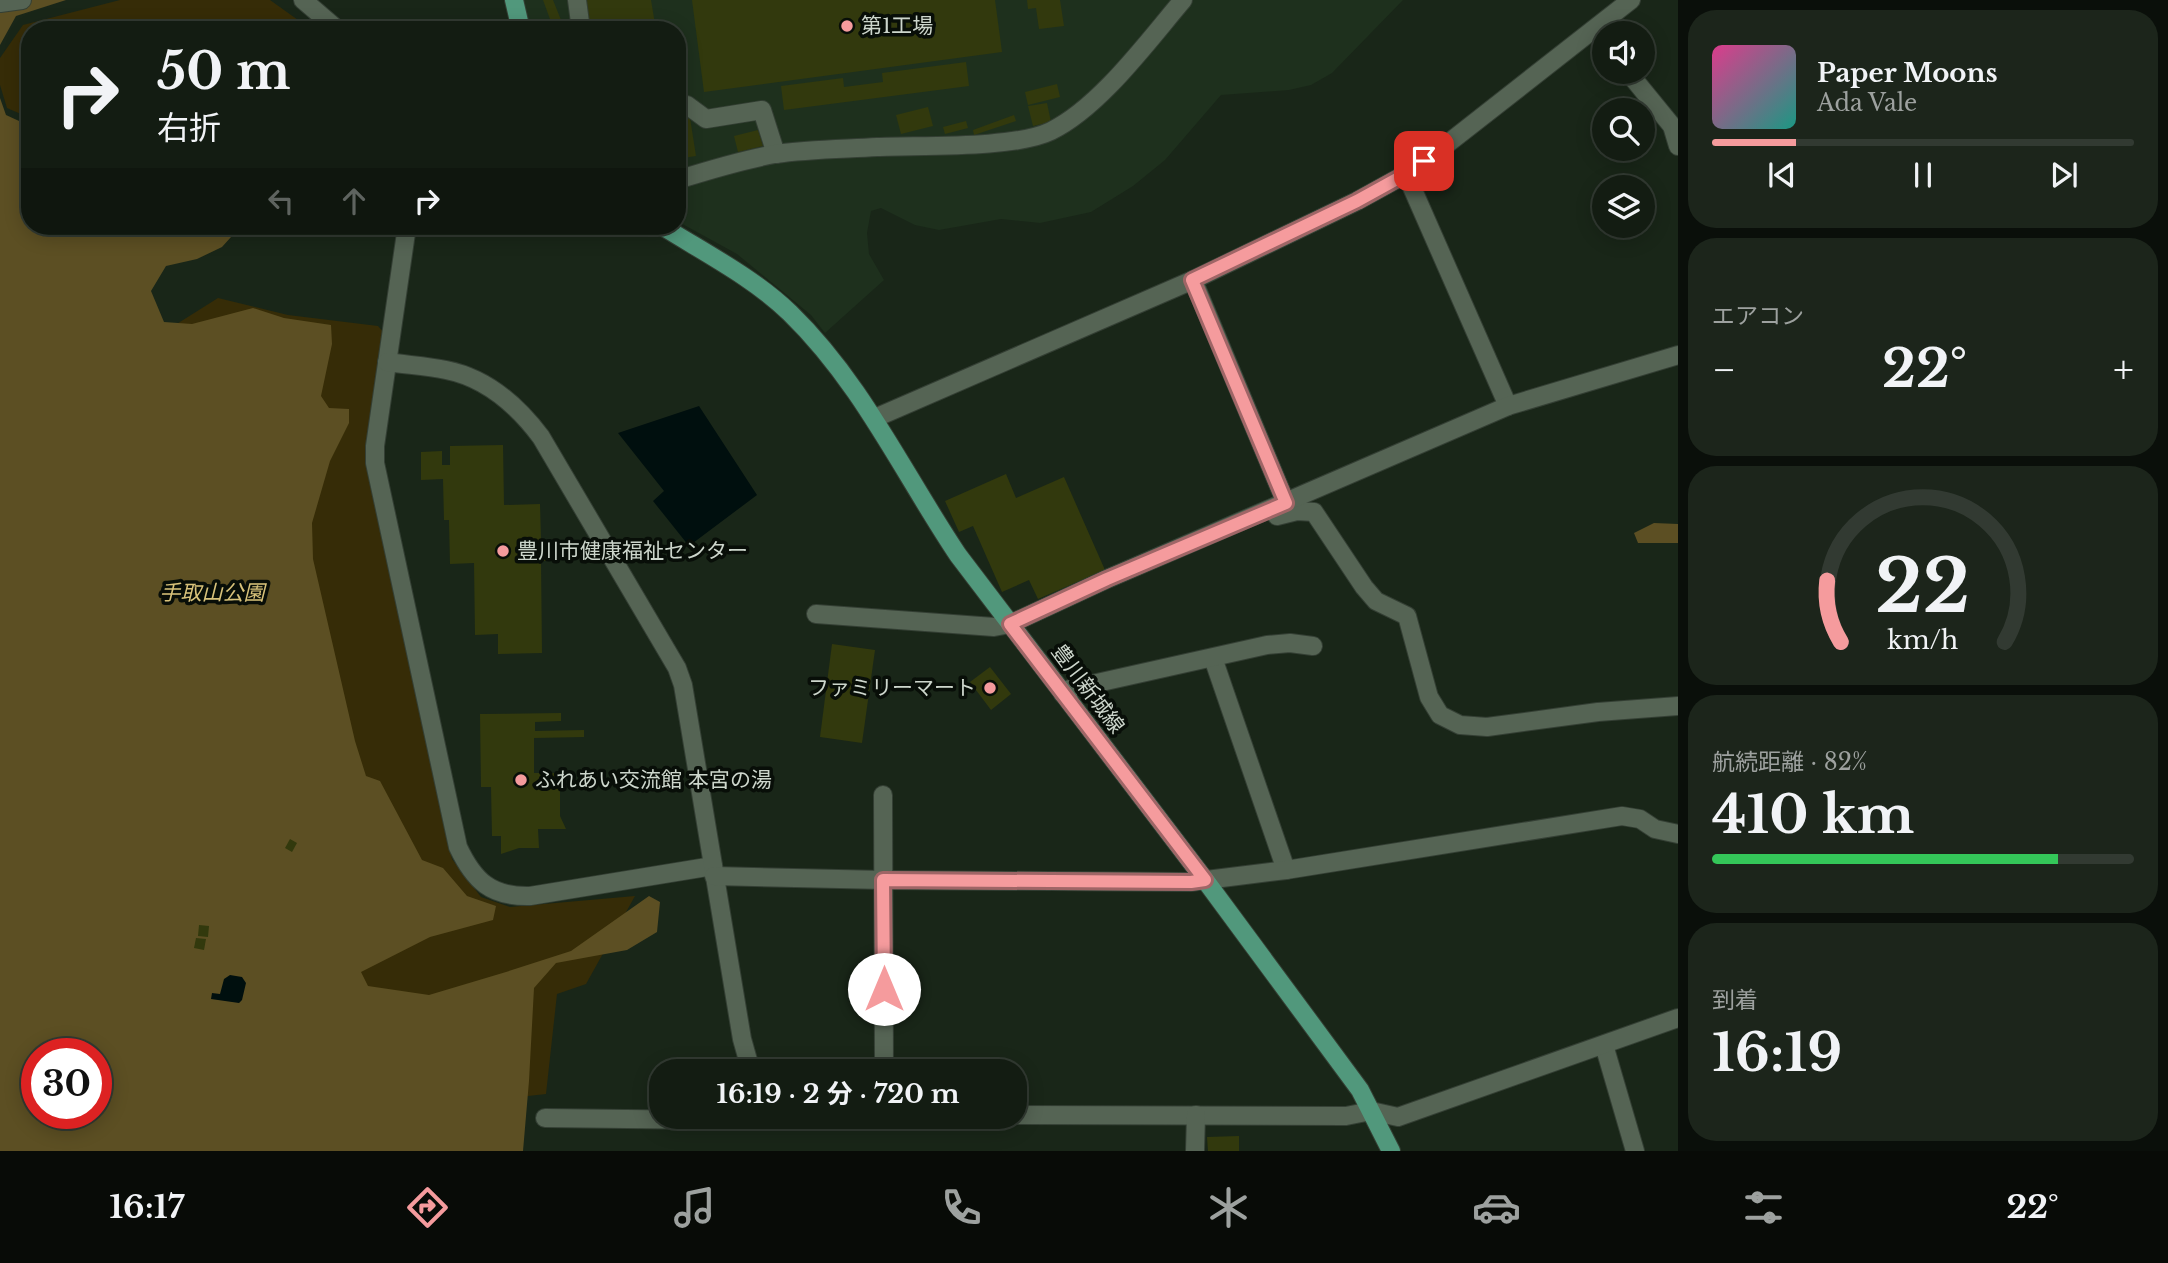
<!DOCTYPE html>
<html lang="ja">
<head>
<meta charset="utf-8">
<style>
	:root { --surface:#131c12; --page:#1c251b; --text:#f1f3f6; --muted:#9da19f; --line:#323a32; --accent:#f59b9d }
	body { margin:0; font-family:"Libre Baskerville","Noto Sans JP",serif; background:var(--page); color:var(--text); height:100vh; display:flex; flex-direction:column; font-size:26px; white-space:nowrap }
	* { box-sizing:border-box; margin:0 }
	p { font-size:23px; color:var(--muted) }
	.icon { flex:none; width:38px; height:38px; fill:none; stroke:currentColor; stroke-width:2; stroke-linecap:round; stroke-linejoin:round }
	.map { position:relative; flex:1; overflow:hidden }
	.drawer { display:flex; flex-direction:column; gap:10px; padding:10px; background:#0a0f0a; width:490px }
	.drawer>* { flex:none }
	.banner { position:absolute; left:21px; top:21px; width:665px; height:214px; border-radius:28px; box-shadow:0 4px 18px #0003,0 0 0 2px var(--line); background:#131c12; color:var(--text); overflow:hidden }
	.controls { position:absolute; left:1592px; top:21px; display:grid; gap:14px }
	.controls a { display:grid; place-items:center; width:63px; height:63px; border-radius:50%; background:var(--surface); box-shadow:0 4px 18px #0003,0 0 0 2px var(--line); font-size:35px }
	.speed { position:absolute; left:21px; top:1038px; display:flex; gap:14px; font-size:35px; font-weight:700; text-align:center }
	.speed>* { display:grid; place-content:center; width:91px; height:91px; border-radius:50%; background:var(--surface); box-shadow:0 4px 18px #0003,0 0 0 2px var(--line); line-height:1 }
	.speed .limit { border:10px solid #d22; background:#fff; color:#111 }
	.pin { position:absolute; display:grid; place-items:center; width:60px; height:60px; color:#fff; margin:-30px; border-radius:14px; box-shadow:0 4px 10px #0006 }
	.me { position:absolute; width:77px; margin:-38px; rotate:0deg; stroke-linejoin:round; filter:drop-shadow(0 0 5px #0008) }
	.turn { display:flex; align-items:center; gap:24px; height:147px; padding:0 21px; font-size:32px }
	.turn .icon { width:91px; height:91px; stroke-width:2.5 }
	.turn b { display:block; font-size:49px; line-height:60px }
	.lanes { display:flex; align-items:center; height:66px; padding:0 21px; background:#0003; justify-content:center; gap:35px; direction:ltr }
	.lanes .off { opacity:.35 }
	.big { font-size:52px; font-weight:700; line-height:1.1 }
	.drawer .tile { flex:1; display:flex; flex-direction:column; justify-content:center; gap:10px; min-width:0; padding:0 24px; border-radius:28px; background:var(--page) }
	.drawer .dial { align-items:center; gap:0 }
	.dial svg { height:182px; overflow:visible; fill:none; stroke:var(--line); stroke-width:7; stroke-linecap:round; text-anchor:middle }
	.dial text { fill:var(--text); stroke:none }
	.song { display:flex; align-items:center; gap:21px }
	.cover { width:84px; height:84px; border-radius:10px; background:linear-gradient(135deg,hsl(330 70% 55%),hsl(170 70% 35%)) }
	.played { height:7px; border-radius:4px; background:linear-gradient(90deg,var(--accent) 20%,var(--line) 20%) }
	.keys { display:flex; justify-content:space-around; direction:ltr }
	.heat { display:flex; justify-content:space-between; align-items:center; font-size:38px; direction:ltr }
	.charge { height:10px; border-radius:5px; background:linear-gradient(90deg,#34c759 82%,var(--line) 0) }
	.trip { position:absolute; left:649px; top:1059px; width:378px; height:70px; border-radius:28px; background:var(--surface); box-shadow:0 4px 18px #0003,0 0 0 2px var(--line); font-weight:700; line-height:70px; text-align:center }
	.tab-bar { display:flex; height:112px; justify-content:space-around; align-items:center; background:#080b07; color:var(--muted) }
	.tab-bar .icon { width:49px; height:49px }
	.tab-bar .on { color:var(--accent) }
	.tab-bar b { font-size:32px; color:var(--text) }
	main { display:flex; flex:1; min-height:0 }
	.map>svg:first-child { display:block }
	.built { fill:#1e301d }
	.green { fill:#362c07 }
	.forest { fill:#5c4f23; fill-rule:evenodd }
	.water { fill:#000f0e }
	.building { fill:#32390d }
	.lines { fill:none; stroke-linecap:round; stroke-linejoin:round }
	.minor-casing { stroke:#343f34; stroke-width:20 }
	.major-casing { stroke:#343f34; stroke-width:20 }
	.minor { stroke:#556454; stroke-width:18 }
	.major { stroke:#51987c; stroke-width:18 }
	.route-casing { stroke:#9f6566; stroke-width:18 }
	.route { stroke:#f59b9d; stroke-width:12 }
	.poi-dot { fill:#f59b9d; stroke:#080e08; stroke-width:2.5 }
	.labels { text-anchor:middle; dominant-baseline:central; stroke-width:7; stroke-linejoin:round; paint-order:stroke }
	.poi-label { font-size:21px; fill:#cdd6cc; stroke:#080e08; text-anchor:start }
	.park-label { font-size:21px; font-style:italic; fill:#d8c27a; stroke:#080e08 }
	.street-label { font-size:21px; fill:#cdd6cc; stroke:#080e08 }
</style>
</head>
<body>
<main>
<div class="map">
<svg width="1678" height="1151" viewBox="0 0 1678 1151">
	<rect width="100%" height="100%" fill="#192618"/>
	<path class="built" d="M522 0H1403L1332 73 1311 85 1289 90 1221 95 1165 160 1133 186 1091 212 1040 223 1001 219 939 230 915 225 881 208 871 211 867 233 869 254 884 280 825 333 811 315 737 254 677 221V30H532Z"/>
	<g class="green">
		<path d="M120 0H270L312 30H30V118L7 108 0 85V58L23 25Z"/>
		<path d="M218 298 288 315 378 326 384 333 369 442 452 859 481 897 510 907 635 896 586 984 557 994 546 1094 428 1107 0 600 145 344Z"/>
	</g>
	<g class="forest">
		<path d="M0 0H66L16 16 0 45Z"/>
		<path d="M0 98 6 115 30 126V226H241L222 247 197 259 166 266 151 291 164 322 192 324 253 308 284 318 331 325 332 344 321 396 329 408 349 409V423L330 461 312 523 313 559 355 741 366 776 380 781 422 860 443 868 467 896 496 906 493 920 430 937 361 972 368 986 429 995 506 972 571 951 649 896 660 902 657 932 627 950 556 963 534 988 529 1081 523 1151H0ZM37 1054H96V1113H37Z"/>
		<path d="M1654 523 1678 524V543H1638L1634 533Z"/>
	</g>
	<g class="water">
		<path d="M699 406 757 495 689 546 653 501 664 491 618 433Z"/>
		<path d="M230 975 242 977 246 983 242 1000 239 1003 211 999 212 993 220 994 224 979Z"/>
	</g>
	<g class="building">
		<path d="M543 0H553L565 30H554Z"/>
		<path d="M585 0H651L656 30H589Z"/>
		<path d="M692 0H995L1002 52 704 92Z"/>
		<path d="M1027 0H1060L1064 26 1039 29 1036 8 1028 9Z"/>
		<path d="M966 62 969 86 784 110 781 86 843 78 844 87 883 82 882 73Z"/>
		<path d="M1057 84 1060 97 1028 105 1025 92Z"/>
		<path d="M1047 103 1051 122 1033 126 1028 106Z"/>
		<path d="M928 107 933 126 901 134 896 115Z"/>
		<path d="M1014 115 1016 121 974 135 973 130Z"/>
		<path d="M690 118 696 156 677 159V120Z"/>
		<path d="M966 121 968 128 945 134 943 127Z"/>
		<path d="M758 130 763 146 738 152 734 136Z"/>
		<path d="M503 445 504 505 540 504 541 540H557V561H541L542 653 498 654V634L475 635 474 563 450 564 449 520H444L443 479 421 480V452L442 451V465H450V446Z"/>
		<path d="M1006 474 1016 498 1064 477 1105 570 1038 599 1029 580 1002 592 973 526 959 532 945 501Z"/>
		<path d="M832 644 875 650 862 743 820 737Z"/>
		<path d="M990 667 1011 694 991 710 970 682Z"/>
		<path d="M561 713V721L535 722V731L584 730V737L534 738V773H560V816L566 829H538L539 848H519L501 854V836H492L491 787H481L480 714Z"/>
		<path d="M290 839 297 843 292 852 285 848Z"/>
		<path d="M199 925 209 926 208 937 198 936Z"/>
		<path d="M196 938 206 939 204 950 194 948Z"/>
		<path d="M1239 1136V1151H1208L1207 1137Z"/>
	</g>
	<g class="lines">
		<g class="minor-casing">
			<g id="minor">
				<path d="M303 0 338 30"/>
				<path d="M577 0 581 30"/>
				<path d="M0 3 22 0"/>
				<path d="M1628 72 1672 126 1678 146"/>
				<path d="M677 103 687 105 706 119 762 110 776 154"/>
				<path d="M1406 174 1508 406"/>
				<path d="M677 180C709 170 742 160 775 154 808 149 843 149 877 147 921 145 1014 149 1051 131 1100 107 1148 41 1183 0"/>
				<path d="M407 226 375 446V463L458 847C474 881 491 897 530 896L713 866"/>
				<path d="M594 226H619"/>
				<path d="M1193 280 1286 503"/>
				<path d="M387 362C407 365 427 366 446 370 487 378 517 405 541 437L677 668 683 685 742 1039 751 1071"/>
				<path d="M875 418 1193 280 1357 201 1406 174 1442 148 1631 0"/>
				<path d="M1277 516 1297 511 1314 512 1364 587 1376 601 1407 616 1429 697 1440 715 1460 725 1487 727 1598 712 1678 706"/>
				<path d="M816 614 994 627 1010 624 1107 579 1508 406 1678 355"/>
				<path d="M1213 658 1286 870"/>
				<path d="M1063 694 1070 689 1267 645 1290 643 1313 646"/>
				<path d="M883 795 884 1071"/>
				<path d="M714 876 883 880 1190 882 1286 870 1622 816 1640 819 1655 829 1678 834"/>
				<path d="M1604 1045 1635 1151"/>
				<path d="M1015 1115 1346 1116 1371 1111 1398 1117 1678 1018"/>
				<path d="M545 1118 708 1120 734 1116"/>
				<path d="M1195 1151 1196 1115"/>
			</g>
		</g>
		<g class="major-casing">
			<g id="major">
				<path d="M514 0 521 30"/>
				<path d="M662 226C705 253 754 278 790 313 862 383 903 473 958 555L1205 880 1360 1090 1391 1151"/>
			</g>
		</g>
		<use href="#minor" class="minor"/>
		<use href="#major" class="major"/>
	</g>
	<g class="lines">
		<g class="route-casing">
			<path id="route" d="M884 989 883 880 1191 882 1205 880 1010 624 1107 579 1286 503 1192 280 1357 201 1406 174 1424 161"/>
		</g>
		<use href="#route" class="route"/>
	</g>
	<g class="poi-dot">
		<circle cx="847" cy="26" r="7"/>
		<circle cx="503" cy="551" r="7"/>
		<circle cx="990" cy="688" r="7"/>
		<circle cx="521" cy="780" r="7"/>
	</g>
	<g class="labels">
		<g class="poi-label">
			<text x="861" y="26">第1工場</text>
			<text x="517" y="551">豊川市健康福祉センター</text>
			<text x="976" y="688" text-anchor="end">ファミリーマート</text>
			<text x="535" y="780">ふれあい交流館 本宮の湯</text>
		</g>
		<g class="park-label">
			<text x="212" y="593">手取山公園</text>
		</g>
		<g class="street-label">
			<text transform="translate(1088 689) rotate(53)">豊川新城線</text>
		</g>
	</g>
</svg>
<div class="controls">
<a><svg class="icon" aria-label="sound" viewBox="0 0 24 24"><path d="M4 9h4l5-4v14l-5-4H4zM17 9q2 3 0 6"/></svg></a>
<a><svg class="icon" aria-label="search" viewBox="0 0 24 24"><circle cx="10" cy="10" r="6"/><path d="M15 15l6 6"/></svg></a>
<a><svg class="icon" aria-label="layers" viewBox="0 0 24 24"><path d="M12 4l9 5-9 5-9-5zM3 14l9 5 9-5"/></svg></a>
</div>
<div class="speed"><div class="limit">30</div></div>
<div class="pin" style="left:1424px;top:161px;background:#d93025"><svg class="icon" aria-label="arrive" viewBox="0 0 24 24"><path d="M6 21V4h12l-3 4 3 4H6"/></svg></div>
<svg class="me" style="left:884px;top:989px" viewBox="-20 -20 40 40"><circle r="19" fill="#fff"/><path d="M0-13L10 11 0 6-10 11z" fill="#f59b9d"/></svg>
<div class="trip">16:19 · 2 分 · 720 m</div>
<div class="banner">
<div class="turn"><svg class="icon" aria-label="right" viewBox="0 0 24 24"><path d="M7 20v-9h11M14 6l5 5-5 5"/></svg><div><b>50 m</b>右折</div></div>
<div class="lanes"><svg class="icon off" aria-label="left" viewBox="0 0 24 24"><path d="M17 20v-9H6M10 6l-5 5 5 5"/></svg><svg class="icon off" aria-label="ahead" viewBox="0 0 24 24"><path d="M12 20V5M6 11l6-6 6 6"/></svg><svg class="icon" aria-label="right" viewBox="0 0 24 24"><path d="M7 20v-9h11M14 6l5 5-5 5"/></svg></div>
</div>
</div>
<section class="drawer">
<div class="tile">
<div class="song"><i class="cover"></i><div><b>Paper Moons</b><p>Ada Vale</p></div></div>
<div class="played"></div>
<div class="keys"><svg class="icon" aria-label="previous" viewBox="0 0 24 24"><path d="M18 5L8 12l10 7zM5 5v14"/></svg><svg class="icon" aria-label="pause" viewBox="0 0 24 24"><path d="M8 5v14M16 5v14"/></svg><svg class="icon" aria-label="next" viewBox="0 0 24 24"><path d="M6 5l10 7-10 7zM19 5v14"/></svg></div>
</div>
<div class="tile"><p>エアコン</p>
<div class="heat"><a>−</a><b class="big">22°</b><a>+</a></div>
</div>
<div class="tile dial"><svg viewBox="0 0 100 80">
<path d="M14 69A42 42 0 1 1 86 69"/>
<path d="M14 69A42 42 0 0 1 8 42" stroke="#f59b9d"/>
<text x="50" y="56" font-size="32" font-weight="700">22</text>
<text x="50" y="72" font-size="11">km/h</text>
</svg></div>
<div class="tile"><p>航続距離 · 82%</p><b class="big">410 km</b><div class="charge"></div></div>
<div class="tile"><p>到着</p><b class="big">16:19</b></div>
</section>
</main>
<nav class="tab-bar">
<b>16:17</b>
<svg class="icon on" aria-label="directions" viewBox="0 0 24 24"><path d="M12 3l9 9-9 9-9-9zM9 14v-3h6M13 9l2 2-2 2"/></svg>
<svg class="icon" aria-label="music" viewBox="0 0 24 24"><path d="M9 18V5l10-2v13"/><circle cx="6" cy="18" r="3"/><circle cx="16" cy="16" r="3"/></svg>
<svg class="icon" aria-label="phone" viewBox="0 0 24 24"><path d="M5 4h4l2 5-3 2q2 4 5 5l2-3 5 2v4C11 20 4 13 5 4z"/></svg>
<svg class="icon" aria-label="climate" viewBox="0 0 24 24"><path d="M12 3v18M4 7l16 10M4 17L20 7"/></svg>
<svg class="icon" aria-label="car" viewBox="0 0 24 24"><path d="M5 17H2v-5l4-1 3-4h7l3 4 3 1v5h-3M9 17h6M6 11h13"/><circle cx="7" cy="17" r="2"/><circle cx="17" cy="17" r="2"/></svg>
<svg class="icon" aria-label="filters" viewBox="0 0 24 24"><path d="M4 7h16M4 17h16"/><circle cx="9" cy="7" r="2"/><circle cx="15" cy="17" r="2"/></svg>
<b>22°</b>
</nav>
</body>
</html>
